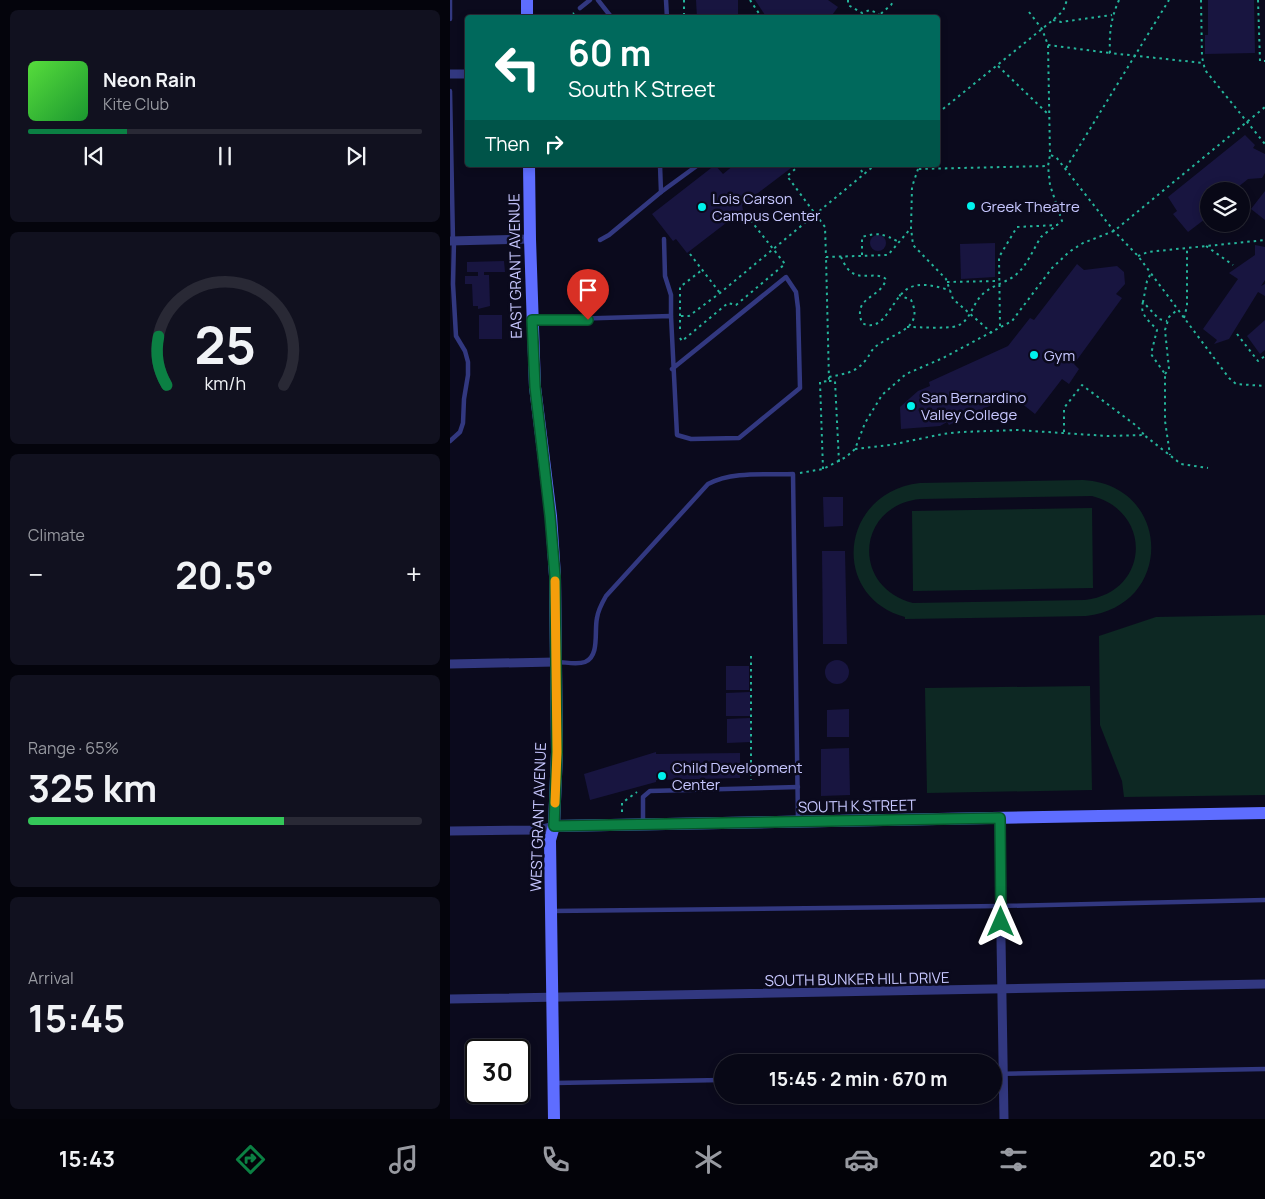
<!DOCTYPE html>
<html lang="en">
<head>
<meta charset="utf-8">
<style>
	:root { --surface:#080816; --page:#11111f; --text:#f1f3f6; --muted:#989aa1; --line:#292935; --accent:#0b8043 }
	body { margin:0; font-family:Manrope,sans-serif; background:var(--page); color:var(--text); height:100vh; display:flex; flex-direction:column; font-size:19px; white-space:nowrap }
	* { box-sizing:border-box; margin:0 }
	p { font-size:16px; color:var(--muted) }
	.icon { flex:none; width:28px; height:28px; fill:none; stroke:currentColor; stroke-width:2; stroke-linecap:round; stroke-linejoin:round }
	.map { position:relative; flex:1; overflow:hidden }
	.panel { display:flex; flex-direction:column; gap:10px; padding:10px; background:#04040c; width:450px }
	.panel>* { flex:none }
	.top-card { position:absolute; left:15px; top:15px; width:475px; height:152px; border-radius:5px; box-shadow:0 2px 8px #0003,0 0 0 1px var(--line); background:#00695c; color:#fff; overflow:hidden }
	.tools { position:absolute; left:750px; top:182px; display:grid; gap:10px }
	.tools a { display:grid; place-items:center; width:50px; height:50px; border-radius:50%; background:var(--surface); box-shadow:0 2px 8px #0003,0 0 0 1px var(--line); font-size:25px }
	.speed { position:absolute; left:15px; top:1039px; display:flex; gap:10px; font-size:25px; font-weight:700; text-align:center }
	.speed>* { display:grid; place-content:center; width:65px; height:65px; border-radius:50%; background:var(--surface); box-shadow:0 2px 8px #0003,0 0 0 1px var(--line); line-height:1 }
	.speed .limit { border:2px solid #111; border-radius:8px; background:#fff; color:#111 }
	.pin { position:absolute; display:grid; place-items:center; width:42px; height:42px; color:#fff; margin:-51px -21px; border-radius:50% 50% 50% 0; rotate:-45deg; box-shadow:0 0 5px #0007 }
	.pin .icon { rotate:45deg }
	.me { position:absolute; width:55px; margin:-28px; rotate:0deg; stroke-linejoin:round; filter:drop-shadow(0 0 4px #0008) }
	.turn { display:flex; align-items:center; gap:18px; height:105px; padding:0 20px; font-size:22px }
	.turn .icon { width:65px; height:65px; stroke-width:2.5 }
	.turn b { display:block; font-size:35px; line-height:42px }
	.then { display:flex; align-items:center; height:48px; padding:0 20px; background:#0003; gap:10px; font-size:19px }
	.big { font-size:38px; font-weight:700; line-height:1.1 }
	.panel .tile { flex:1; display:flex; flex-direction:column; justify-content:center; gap:8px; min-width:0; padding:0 18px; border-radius:8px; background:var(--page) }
	.panel .dial { align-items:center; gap:0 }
	.dial svg { height:130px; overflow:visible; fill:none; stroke:var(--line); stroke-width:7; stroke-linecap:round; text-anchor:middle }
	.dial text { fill:var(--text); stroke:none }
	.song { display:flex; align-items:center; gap:15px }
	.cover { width:60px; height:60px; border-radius:8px; background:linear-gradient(135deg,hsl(110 70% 55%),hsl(130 70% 35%)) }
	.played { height:5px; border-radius:2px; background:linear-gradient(90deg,var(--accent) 25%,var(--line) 25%) }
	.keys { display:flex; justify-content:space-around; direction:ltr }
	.heat { display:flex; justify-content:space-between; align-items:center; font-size:28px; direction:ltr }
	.charge { height:8px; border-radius:4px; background:linear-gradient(90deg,#34c759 65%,var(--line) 0) }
	.trip { position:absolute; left:264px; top:1054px; width:288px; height:50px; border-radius:25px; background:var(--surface); box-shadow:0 2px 8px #0003,0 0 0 1px var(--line); font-weight:700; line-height:50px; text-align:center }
	.dock { display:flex; height:80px; justify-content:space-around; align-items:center; background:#030309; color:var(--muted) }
	.dock .icon { width:35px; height:35px }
	.dock .on { color:var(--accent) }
	.dock b { font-size:22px; color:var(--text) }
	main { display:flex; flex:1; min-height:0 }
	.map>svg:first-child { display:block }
	.green { fill:#0d2823; fill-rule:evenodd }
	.building { fill:#181540 }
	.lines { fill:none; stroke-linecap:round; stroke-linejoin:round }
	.path { stroke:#25b59b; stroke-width:2; stroke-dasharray:2.5 4; stroke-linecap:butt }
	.lane { stroke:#323880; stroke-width:4.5 }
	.street { stroke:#323880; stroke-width:9 }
	.secondary { stroke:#5e6dff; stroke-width:12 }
	.route-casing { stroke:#07532c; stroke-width:12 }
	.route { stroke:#0b8043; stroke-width:9 }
	.slow { stroke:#f59e0b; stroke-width:9 }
	.poi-dot { fill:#00f2ec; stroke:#0b0a1d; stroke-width:2 }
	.labels { text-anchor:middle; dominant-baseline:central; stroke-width:5; stroke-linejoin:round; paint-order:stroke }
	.poi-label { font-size:15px; fill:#c7c7ff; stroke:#0b0a1d; text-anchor:start }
	.street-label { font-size:15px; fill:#c7c7ff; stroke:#0b0a1d }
</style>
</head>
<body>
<main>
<section class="panel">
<div class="tile">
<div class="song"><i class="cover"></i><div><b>Neon Rain</b><p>Kite Club</p></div></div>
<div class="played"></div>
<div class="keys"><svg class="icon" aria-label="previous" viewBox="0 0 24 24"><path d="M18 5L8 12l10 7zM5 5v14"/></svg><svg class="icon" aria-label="pause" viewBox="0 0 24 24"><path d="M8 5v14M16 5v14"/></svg><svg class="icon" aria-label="next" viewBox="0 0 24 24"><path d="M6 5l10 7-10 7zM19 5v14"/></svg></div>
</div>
<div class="tile dial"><svg viewBox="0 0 100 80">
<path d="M14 69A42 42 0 1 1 86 69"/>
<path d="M14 69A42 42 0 0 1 9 39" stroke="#0b8043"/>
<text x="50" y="56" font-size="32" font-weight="700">25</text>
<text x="50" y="72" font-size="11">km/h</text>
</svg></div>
<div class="tile"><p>Climate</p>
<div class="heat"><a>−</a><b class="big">20.5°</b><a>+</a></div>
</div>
<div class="tile"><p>Range · 65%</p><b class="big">325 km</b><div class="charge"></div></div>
<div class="tile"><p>Arrival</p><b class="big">15:45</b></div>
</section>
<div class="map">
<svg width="815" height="1119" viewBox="0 0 815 1119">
	<rect width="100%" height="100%" fill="#0b0a1d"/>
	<g class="green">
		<path d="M633 480C722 485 725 606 636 616L455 619V617C379 596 390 492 470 483ZM642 496C704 512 699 593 635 600L463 603C401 587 406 506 470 499Z"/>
		<path d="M642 508 643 588 463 591 462 511Z"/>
		<path d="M815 615V795L674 797 672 781 650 725 649 636 706 617Z"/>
		<path d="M640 686 642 790 477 793 475 688Z"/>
	</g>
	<g class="building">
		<path d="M246 0H288V18H247Z"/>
		<path d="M305 0H378L388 7 380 18H317Z"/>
		<path d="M758 0H804L805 53 755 54V35H758Z"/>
		<path d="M795 135 805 145 803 148 815 154V173L812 178 798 179 783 191H759V216L738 232 723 214 727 211 718 197Z"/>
		<path d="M265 165 273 174 284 165H345L292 205 293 210 237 253 226 239 223 241 202 214Z"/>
		<path d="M815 191V220L801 209Z"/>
		<circle cx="428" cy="243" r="8"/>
		<path d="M545 243V277L511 279 510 244Z"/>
		<path d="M805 245 815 247V280L811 286 815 284V296L808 292 779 339 764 344 767 340 753 329 788 279 779 273 805 255Z"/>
		<path d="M54 261 55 272H34V275H39L40 306 28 309V306H23L22 284H15V276H28V272H17V262Z"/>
		<path d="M627 264 634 270 667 266 674 272 675 284 666 294 672 298 624 364 629 369 619 384 612 379 585 414 566 399 571 391 499 425 497 422 490 426 451 429 450 407 468 391 480 386 479 382 558 346 580 318 584 320Z"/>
		<rect x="29" y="315" width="23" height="24"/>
		<path d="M815 320V350L810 354 797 336Z"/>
		<path d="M373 497H393V526L374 527Z"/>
		<path d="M372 551H395L397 644H373Z"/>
		<circle cx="387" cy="672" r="12"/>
		<rect x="276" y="666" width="23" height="24"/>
		<path d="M300 692V716H276V693Z"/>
		<path d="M399 709V737H377V710Z"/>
		<path d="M300 718 301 742 277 743V719Z"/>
		<path d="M399 748 400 795 371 796V749Z"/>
		<path d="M206 752V754L290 753V778L206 780V782L140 800 134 774Z"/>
	</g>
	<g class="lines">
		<g class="path">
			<path d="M234 0V18"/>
			<path d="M300 0 312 18"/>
			<path d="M398 0V5L412 13 420 10 429 14"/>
			<path d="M669 0C661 18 659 33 660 53L753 63"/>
			<path d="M751 0 752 57 755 70 815 144"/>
			<path d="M808 0 810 61H815"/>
			<path d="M579 12 592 29 598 45 600 155 606 157 664 231 688 256 779 378 786 384 815 386"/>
			<path d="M118 18 124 13"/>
			<path d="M426 18 441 5 444 0"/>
			<path d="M450 18 455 14"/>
			<path d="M603 20 611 22 662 15"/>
			<path d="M598 45 660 53"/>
			<path d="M548 66 599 115"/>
			<path d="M488 113 603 20 613 11 617 0"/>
			<path d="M350 165 337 176 375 227 376 257 438 255 461 228"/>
			<path d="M407 165 413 173"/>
			<path d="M464 165 468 169 598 166 600 155"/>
			<path d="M616 168 719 0"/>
			<path d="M468 169 462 187 461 228 463 245 496 279 503 299 542 333"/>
			<path d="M756 246 783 265"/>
			<path d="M240 254 270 293"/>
			<path d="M412 255V237C428 232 434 234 449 242"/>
			<path d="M688 256 698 252 815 240"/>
			<path d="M391 257C393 261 396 268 400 271 410 281 426 271 436 279 431 299 402 296 412 323 436 335 442 294 461 287 474 282 487 287 500 290"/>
			<path d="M700 275 697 281 693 302 709 319 717 321"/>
			<path d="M497 282 549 281"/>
			<path d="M693 302C689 315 700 321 707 330L701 354 715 374V421L720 455"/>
			<path d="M231 316H239L270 293 425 165"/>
			<path d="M734 318 737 306V248"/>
			<path d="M550 326 549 257 567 227 607 225 612 221 600 185 598 166"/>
			<path d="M457 327C469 327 497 329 507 326 520 321 522 306 530 297 538 287 552 284 563 277 577 267 582 251 591 237 595 233 602 229 606 226"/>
			<path d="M230 329V287L252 270"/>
			<path d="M787 334 808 361 815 356"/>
			<path d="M230 338 232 341 278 303 286 305 335 264 294 212"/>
			<path d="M715 374 719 369 715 330 719 317 727 310"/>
			<path d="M379 377C393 374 405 373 414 362 418 358 420 353 423 349 439 333 476 331 461 300L449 295"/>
			<path d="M379 381H385L389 462"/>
			<path d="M614 432V408L632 385 688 427 694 435"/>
			<path d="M405 449 440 445 493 434 511 432 567 430 657 436 694 435 731 464 758 468"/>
			<path d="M373 469 370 382 379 381 376 257"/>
			<path d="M350 473 373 469 396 457 405 449 415 423 432 395 456 374 493 358 562 321 602 268 619 252 633 243 664 231 815 107"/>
			<path d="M301 656V780"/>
			<path d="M172 812V803L187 792"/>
		</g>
		<g class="lane">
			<path d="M148 0 162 18"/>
			<path d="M216 0 217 18"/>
			<path d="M130 8 140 0"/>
			<path d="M0 19V0"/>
			<path d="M0 91 3 241"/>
			<path d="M211 192 248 165"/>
			<path d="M214 239 215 276 221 295V316"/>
			<path d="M150 240 159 235 211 192 210 165"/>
			<path d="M83 320 221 316 227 435 241 439 289 438 350 388 348 308 346 292 336 277 222 369"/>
			<path d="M0 441 10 432 13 423 14 399 18 375V362L15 351 6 336 3 284 4 241"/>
			<path d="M107 662C115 662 127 665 135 662 150 656 144 631 147 618 148 610 152 603 156 596L258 484C283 471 315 475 343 474L348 820"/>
			<path d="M193 823V797L200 791 348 787"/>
			<path d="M101 911 551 906 815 900"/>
			<path d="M542 1074 815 1069"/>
			<path d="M105 1083 272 1080"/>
		</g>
		<g class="street">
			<path d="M0 74H18"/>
			<path d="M0 241 80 239"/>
			<path d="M0 664 105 662"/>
			<path d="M549 818 554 1119"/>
			<path d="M0 831 88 830 104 826"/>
			<path d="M0 999 815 984"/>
		</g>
		<g class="secondary">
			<path d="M77 0V18"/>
			<path d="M79 165 80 239 85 387 101 516 105 576 107 752 104 826 100 840 104 1119"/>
			<path d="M104 826 815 813"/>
		</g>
	</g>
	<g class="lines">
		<g class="route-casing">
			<path id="route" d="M138 320H82L85 387 100 516 105 576 107 752 104 826 550 818 551 922"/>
		</g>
		<use href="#route" class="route"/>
		<path class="slow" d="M105 581 107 752 105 803"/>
	</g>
	<g class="poi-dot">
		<circle cx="521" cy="206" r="5"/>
		<circle cx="252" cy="207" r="5"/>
		<circle cx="584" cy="355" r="5"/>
		<circle cx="461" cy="406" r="5"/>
		<circle cx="212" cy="776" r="5"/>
	</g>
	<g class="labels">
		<g class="poi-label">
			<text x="262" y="198">Lois Carson<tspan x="262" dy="17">Campus Center</tspan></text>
			<text x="531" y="206">Greek Theatre</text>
			<text x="594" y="355">Gym</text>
			<text x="471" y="397">San Bernardino<tspan x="471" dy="17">Valley College</tspan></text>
			<text x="222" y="767">Child Development<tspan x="222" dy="17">Center</tspan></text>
		</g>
		<g class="street-label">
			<text transform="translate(65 266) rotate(-91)">EAST GRANT AVENUE</text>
			<text transform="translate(407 806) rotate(-1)">SOUTH K STREET</text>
			<text transform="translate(88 817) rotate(-88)">WEST GRANT AVENUE</text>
			<text transform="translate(407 979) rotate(-1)">SOUTH BUNKER HILL DRIVE</text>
		</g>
	</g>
</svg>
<div class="tools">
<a><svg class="icon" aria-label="layers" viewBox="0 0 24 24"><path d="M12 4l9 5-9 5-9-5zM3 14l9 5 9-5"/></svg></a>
</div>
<div class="speed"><div class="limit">30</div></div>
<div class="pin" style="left:138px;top:320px;background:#d93025"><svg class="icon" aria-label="arrive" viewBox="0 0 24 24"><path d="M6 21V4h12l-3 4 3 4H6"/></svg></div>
<svg class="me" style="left:551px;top:922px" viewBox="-20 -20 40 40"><path d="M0-17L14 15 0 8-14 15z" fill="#0b8043" stroke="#fff" stroke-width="4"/></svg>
<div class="trip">15:45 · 2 min · 670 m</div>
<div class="top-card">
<div class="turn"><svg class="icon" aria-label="left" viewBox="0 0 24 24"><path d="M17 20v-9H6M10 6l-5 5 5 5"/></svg><div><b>60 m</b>South K Street</div></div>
<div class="then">Then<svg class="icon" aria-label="right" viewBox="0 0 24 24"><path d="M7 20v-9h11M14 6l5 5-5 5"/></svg></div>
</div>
</div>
</main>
<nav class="dock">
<b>15:43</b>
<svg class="icon on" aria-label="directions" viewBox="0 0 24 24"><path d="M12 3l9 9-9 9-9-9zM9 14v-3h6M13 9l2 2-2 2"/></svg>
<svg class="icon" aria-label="music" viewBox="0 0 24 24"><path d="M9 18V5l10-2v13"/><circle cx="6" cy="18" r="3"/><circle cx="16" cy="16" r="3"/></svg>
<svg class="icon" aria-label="phone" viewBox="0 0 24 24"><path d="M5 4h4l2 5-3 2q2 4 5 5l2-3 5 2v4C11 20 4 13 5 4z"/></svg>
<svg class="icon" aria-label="climate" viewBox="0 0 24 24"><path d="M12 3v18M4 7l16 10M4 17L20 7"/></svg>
<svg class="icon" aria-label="car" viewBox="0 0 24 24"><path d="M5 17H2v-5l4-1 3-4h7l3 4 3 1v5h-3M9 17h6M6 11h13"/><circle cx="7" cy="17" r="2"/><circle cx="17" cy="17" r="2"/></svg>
<svg class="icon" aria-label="filters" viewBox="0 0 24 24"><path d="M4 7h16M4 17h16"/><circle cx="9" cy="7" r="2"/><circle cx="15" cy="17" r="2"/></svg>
<b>20.5°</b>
</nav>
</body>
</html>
